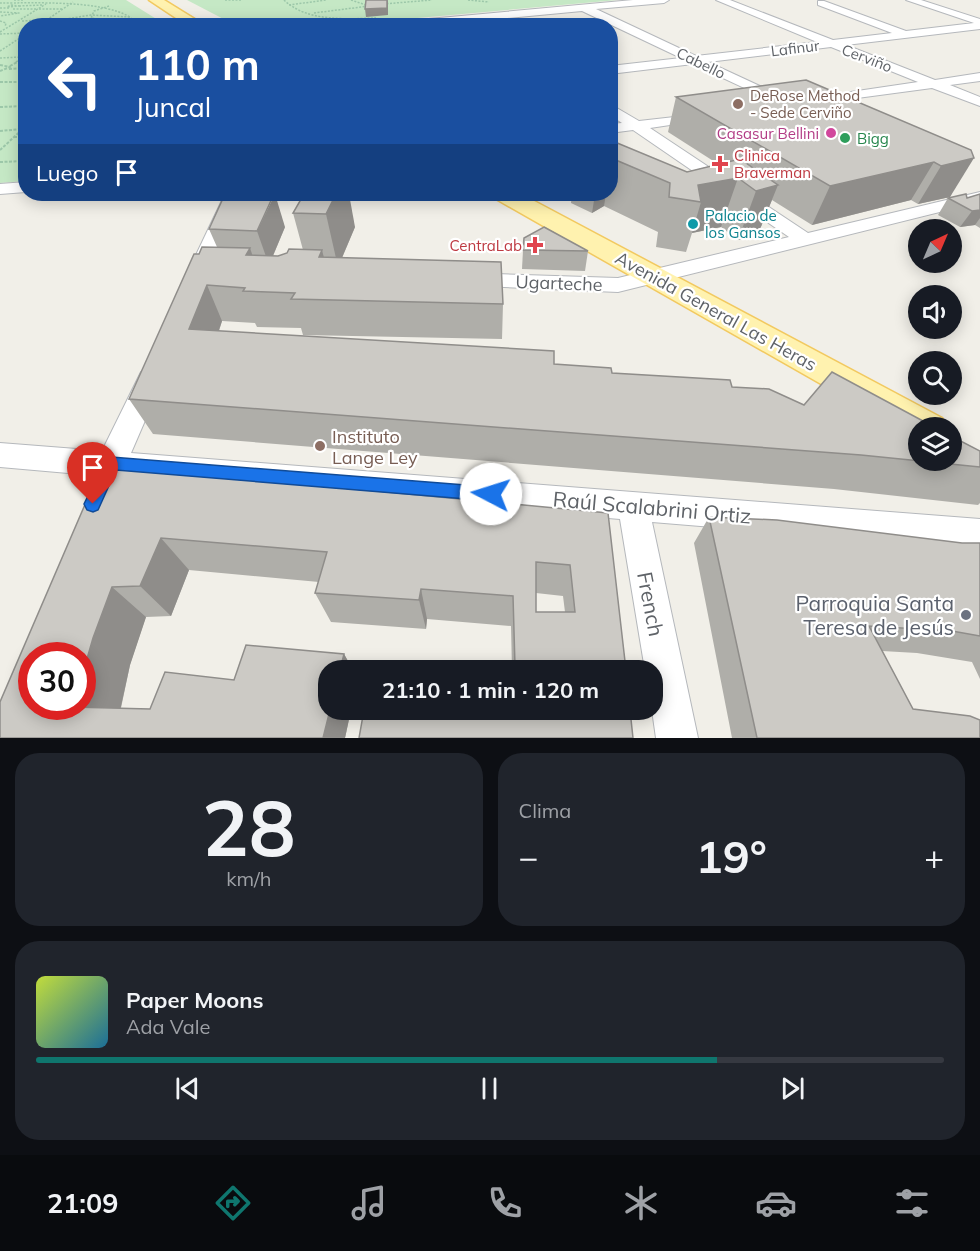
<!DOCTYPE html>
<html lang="es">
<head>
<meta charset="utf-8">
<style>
	:root { --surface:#171b24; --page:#20242c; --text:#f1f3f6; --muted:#9ea1a6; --line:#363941; --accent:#0f766e }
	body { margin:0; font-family:Mulish,sans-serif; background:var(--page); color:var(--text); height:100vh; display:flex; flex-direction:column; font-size:22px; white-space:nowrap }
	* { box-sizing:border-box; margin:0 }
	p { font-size:20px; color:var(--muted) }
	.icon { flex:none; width:33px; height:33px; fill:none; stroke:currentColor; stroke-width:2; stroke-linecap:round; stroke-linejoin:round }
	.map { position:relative; height:738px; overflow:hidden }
	.drawer { display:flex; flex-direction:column; gap:15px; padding:15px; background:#0d0f14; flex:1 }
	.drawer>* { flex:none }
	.top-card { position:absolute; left:18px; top:18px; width:600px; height:183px; border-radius:24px; box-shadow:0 3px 15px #0003; background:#1a4fa0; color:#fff; overflow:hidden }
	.needle { width:39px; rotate:44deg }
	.buttons { position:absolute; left:908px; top:219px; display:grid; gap:12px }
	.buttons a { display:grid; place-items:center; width:54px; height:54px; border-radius:50%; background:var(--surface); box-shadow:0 3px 15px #0003; font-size:30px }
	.speed { position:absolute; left:18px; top:642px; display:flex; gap:12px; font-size:30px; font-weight:700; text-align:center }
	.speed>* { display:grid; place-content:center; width:78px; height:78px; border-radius:50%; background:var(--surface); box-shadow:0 3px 15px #0003; line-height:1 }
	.speed .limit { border:9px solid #d22; background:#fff; color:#111 }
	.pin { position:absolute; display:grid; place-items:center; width:51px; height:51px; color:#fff; margin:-62px -26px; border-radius:50% 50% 50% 0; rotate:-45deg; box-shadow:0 0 6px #0007 }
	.pin .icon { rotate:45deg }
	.me { position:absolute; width:66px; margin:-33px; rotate:275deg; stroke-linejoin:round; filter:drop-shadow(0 0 4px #0008) }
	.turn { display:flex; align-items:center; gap:21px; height:126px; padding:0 18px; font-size:27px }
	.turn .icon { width:78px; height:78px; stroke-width:2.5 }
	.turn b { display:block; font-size:42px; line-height:51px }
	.then { display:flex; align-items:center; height:57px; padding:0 18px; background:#0003; gap:12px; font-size:22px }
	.big { font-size:45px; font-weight:700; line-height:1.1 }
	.drawer .card { flex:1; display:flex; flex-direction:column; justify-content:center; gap:9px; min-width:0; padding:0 21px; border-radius:24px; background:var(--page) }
	.drawer .dial { align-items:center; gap:0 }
	.dial b { font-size:78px; line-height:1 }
	.song { display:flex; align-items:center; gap:18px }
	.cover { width:72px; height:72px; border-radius:9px; background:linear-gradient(135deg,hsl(70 70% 55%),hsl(200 70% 35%)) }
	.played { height:6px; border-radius:3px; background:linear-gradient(90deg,var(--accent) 75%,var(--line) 75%) }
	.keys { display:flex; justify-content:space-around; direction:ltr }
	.heat { display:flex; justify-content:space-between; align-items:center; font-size:33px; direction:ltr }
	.drawer .tiles { flex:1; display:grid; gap:15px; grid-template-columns:1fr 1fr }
	.card:last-child { grid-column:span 2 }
	.trip { position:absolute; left:318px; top:660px; width:345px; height:60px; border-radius:24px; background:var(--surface); box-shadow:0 3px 15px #0003; font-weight:700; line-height:60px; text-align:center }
	.dock { display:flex; height:96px; justify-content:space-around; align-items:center; background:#090b0e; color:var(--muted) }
	.dock .icon { width:42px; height:42px }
	.dock .selected { color:var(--accent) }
	.dock b { font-size:27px; color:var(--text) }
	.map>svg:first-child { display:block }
	.green { fill:#c5e8c5 }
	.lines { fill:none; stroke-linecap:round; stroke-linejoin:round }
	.minor-casing { stroke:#b5b8bc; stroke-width:2 }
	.major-casing { stroke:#f2c960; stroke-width:3 }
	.path-far1 { stroke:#9cc7a9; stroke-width:1.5; stroke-dasharray:2 1.5; stroke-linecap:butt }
	.path { stroke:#9cc7a9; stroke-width:2; stroke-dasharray:3 1.5; stroke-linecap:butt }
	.minor { fill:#fff; fill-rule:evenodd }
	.major { fill:#fff2af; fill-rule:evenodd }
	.wall { fill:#afaea9; fill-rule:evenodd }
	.shaded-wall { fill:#8f8d8a }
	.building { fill:#cccac5; stroke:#8f8d8a; stroke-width:1.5; fill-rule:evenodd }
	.route { fill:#1a73e8; stroke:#114b97; stroke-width:1.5 }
	.education-dot { fill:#8d6e63; stroke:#fff; stroke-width:2 }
	.hotel-dot { fill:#d1479c; stroke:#fff; stroke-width:2 }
	.leisure-dot { fill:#2e9e5b; stroke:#fff; stroke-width:2 }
	.health-dot { fill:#e0444e; stroke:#fff; stroke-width:2 }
	.culture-dot { fill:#0f9aa8; stroke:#fff; stroke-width:2 }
	.worship-dot { fill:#6b7280; stroke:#fff; stroke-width:2 }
	.labels { text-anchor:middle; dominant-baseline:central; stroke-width:4.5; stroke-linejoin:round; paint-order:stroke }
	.far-street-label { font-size:15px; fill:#5f6368; stroke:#fff }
	.far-education-label { font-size:15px; fill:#785e54; stroke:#fff; text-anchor:start }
	.far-hotel-label { font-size:15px; fill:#b23c85; stroke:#fff; text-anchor:end }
	.far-leisure-label { font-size:15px; fill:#27864d; stroke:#fff; text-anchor:start }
	.far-health-label { font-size:15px; fill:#be3a42; stroke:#fff; text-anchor:start }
	.far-culture-label { font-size:15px; fill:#0d838f; stroke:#fff; text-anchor:start }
	.street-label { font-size:18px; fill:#5f6368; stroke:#fff }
	.education-label { font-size:18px; fill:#785e54; stroke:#fff; text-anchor:start }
	.near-street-label { font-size:21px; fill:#5f6368; stroke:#fff }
	.near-worship-label { font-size:21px; fill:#5b616d; stroke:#fff; text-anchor:end }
</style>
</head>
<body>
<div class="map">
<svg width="980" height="738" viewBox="0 0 980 738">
	<rect width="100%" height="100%" fill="#f1efe8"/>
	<g class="green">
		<path d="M0 0H126L166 25 26 26 25 181 0 183Z"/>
		<path d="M187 0H618L328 26 235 25Z"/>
	</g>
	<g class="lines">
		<g class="minor-casing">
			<g id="minor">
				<path d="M633 0H669L664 3 596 9 696 56 817 42 716 0H730L833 40 892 33 818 5V1H824L906 31 974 23 906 0H921L980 19V29L846 45 935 80 980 73V81L950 85 980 97V106L932 88 805 105 803 102 810 98 918 82 831 47 708 62 788 99 790 102 783 106 693 64 610 74V66L681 58 582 11 424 26H380L385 23Z"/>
				<path d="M610 104 639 121 710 113 712 116 710 119 650 128 808 233 980 192V202L618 292 458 285 455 280 458 275 466 273 618 278 789 237 633 130 610 133V124L622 123 610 115Z"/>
				<path d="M26 182V192L0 194V184Z"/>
				<path d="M225 194H243L207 278 204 283H188L185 278Z"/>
				<path d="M150 370 159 372 163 379 131 453 980 519V549L652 522 698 738H656L652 710V670H645L620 519 120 477 116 486 105 490 94 486 91 475 0 467V443L102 451 141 372Z"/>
			</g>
		</g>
		<g class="major-casing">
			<g id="major">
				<path d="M149 0H164L206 26H188Z"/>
				<path d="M492 194H521L942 418 947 428H918L916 438 496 199Z"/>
			</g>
		</g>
		<g class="path-far1">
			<path d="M14 0H24"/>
			<path d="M225 0H242"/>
			<path d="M284 0C307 22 346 19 376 18"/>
			<path d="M351 0 366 5"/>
			<path d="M468 0 489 2"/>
			<path d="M0 3C35 3 101 0 130 17"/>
			<path d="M383 4 432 0"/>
			<path d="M11 5 19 6 7 7Z"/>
			<path d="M289 5 326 0"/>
			<path d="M19 6 42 5"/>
			<path d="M109 6 94 11 91 18 108 21 133 20"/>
			<path d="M0 8H9"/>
			<path d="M13 9H38"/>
			<path d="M39 9H62"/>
			<path d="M0 12 19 13 0 16"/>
			<path d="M314 13 369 6"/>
			<path d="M0 21 6 23 5 27"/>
			<path d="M22 21 45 20"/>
			<path d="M41 23 91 15 130 17 134 22 129 26"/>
			<path d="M133 24 152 22"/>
			<path d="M38 26 73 2"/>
			<path d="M0 32 46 4"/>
			<path d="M0 34 26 33"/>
			<path d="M0 51 26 34"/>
			<path d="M0 58 21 57"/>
			<path d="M16 62 26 56"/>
		</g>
		<g class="path">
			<path d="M0 65 10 67 0 71"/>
			<path d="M10 66 19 61"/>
			<path d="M9 69 26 68"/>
			<path d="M0 82H26"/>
			<path d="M0 107 26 106"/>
			<path d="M0 131 22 129"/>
			<path d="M14 137H26"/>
			<path d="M0 150 26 126"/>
			<path d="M0 162 26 161"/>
		</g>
		<use href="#minor" class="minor"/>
		<use href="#major" class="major"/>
	</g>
	<g class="wall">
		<path d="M676 97 971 150 950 197 918 204 911 200 812 225 772 200 758 234 738 240 721 227 692 233 686 252 656 247 658 232 604 206 592 213 571 203 572 194H610V140L687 172 718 164 668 132Z"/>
		<path d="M304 194 355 227 342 258 503 304 502 339 303 335 301 328 257 327 255 323 222 321 219 331 554 364 612 373 732 387 980 451V503L978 505 834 489 153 434 129 399 199 254 217 247 209 229 285 227 273 256H278L303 250 293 213Z"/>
		<path d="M980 194V228L975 225 960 227 938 215 948 198H967Z"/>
		<path d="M523 250 588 251 585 271 522 269Z"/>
		<path d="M102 465 608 513 626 670H512L511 626 427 619 426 629 331 622 315 593 319 582 189 570 171 616 146 617 130 665 121 708 150 709 234 680 344 654 353 670H328V710H351L345 738H0ZM536 593 563 596 565 612H536Z"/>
		<path d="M709 517 962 543H980V679L972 662 917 653 882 651 913 709 980 738H732L694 543Z"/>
		<path d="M543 710H630L633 738 497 718H543Z"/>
	</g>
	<g class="shaded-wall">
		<path d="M388 0V15L366 17 365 9Z"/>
		<path d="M974 158 950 197 918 204 941 166Z"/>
		<path d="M934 162 911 200 812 225 830 186Z"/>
		<path d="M738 178 721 227 692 233 701 202 698 185Z"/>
		<path d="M778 185 758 234 738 240 756 191Z"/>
		<path d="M275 194 285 227 269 265 257 231Z"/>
		<path d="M336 194H349L355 227 338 267 326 214Z"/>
		<path d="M595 194H606L604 206 592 213Z"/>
		<path d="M980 210V218L975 225 960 227 972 211Z"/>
		<path d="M250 248 262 283 246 255Z"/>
		<path d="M322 250 331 285 319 257Z"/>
		<path d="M207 285 222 321 207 365 189 329Z"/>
		<path d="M161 538 189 570 171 616 140 586Z"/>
		<path d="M112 587 146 617 130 665 116 729 74 708V706H82V676L93 638Z"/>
		<path d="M421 589 427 619 426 629 419 600Z"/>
		<path d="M344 654 353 670H340Z"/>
		<path d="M330 710H351L345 738H323Z"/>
	</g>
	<g class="building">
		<path d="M366 0H387V8L365 9Z"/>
		<path d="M806 80 971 150 974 158 941 166 934 162 830 186 676 97Z"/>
		<path d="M610 140 687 172 740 159 778 185 756 191 738 178 698 185 701 202 669 197 670 183 611 158 610 159Z"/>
		<path d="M225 194H274L257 231 209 229Z"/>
		<path d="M304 194H336L326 214 293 213Z"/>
		<path d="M966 194 967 198 980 194V210L972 211 948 198Z"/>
		<path d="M544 227 588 251 523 250 524 238Z"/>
		<path d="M202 247 250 248 246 255 278 256 287 253 289 249 322 250 319 257 501 262 503 304 291 299 295 293 243 291 245 288 207 285 189 329 554 351V364L611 368 612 373 730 380 732 387 769 389 804 405 832 372 936 428H918V460H951V436L980 451V467L861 455 129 399 194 254H199Z"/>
		<path d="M102 465 608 513 626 670H548V667L515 666 513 596 421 589 419 600 315 593 327 552 161 538 140 586 112 587 93 638 82 676V656H32V706L150 709 165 672 234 680 246 645 344 654 340 670H328V710H330L323 738H0V702ZM536 562 570 565 575 612H536Z"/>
		<path d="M709 517 777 520 962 543H980V636L952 631 869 626 913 709 970 716 980 720V738H757Z"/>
		<path d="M364 710H497V718L550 719 549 710H630L633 738H359Z"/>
	</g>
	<path class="route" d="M111 457 491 487 496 489 499 494 496 499 491 501 116 470 98 510 93 512 87 510 84 504 106 459Z"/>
	<g class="education-dot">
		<circle cx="738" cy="104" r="6"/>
		<circle cx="320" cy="446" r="6"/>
	</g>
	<circle class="hotel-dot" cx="831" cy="133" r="6"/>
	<circle class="leisure-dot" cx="845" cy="138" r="6"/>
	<g class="health-dot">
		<path d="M717 155h6v6h6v6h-6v6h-6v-6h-6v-6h6z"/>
		<path d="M532 236h6v6h6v6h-6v6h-6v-6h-6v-6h6z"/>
	</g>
	<circle class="culture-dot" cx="693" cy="224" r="6"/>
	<circle class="worship-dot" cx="966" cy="615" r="6"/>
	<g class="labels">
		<g class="far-street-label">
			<text transform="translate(795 48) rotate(-7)">Lafinur</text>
			<text transform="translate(867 58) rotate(21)">Cerviño</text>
			<text transform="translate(701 63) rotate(26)">Cabello</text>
		</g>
		<g class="far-education-label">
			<text x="750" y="95">DeRose Method<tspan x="750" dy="17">- Sede Cerviño</tspan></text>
		</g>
		<g class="far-hotel-label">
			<text x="819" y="133">Casasur Bellini</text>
		</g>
		<g class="far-leisure-label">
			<text x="857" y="138">Bigg</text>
		</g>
		<g class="far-health-label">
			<text x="734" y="155">Clinica<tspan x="734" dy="17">Braverman</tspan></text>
			<text x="522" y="245" text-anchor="end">CentraLab</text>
		</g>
		<g class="far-culture-label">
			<text x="705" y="215">Palacio de<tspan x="705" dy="17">los Gansos</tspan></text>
		</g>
		<g class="street-label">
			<text transform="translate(559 283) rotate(2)">Ugarteche</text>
			<text transform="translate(716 311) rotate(29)">Avenida General Las Heras</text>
		</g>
		<g class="education-label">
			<text x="332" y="436">Instituto<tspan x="332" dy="21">Lange Ley</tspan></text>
		</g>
		<g class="near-street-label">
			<text transform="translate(652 507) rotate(5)">Raúl Scalabrini Ortiz</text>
			<text transform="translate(651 604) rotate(79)">French</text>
		</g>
		<g class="near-worship-label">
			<text x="954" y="603">Parroquia Santa<tspan x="954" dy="24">Teresa de Jesús</tspan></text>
		</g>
	</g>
</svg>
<div class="buttons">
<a><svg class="needle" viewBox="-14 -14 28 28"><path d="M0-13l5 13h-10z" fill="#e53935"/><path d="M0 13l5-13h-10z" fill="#9ea1a6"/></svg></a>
<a><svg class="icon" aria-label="sound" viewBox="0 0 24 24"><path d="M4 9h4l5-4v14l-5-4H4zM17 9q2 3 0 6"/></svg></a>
<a><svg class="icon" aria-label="search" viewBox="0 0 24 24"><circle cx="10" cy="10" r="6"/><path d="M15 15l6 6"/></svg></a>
<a><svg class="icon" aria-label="layers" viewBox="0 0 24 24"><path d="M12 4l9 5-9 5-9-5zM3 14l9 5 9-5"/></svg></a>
</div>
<div class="speed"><div class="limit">30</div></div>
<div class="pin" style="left:93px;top:504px;background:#d93025"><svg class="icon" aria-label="arrive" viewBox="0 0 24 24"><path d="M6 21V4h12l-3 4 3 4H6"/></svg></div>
<svg class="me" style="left:491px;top:494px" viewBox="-20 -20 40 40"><circle r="19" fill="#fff"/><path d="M0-13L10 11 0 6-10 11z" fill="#1a73e8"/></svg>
<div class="trip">21:10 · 1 min · 120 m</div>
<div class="top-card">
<div class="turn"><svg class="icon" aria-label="left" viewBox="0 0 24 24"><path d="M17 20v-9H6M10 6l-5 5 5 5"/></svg><div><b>110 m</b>Juncal</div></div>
<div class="then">Luego<svg class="icon" aria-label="arrive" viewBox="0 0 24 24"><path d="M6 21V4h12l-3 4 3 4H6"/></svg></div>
</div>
</div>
<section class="drawer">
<div class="tiles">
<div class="card dial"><b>28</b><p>km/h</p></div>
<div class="card"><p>Clima</p>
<div class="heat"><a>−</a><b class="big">19°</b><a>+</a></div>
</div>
<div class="card">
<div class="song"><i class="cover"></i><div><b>Paper Moons</b><p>Ada Vale</p></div></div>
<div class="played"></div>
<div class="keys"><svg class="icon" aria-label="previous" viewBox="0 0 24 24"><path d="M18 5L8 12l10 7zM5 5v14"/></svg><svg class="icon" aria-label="pause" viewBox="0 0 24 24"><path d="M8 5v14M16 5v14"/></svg><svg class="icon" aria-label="next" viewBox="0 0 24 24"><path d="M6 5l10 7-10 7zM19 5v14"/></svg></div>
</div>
</div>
</section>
<nav class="dock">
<b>21:09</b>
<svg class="icon selected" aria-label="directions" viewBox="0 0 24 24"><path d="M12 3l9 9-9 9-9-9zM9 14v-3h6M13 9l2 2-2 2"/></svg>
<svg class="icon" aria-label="music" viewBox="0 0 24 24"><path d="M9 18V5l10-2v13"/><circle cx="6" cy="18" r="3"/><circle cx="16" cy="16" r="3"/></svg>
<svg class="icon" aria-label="phone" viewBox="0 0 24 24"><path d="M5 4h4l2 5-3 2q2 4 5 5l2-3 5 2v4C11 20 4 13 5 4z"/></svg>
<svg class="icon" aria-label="climate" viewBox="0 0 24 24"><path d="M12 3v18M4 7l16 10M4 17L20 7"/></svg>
<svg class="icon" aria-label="car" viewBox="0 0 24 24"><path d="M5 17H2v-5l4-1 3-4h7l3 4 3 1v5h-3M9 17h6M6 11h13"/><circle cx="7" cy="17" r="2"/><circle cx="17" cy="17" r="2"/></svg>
<svg class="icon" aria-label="filters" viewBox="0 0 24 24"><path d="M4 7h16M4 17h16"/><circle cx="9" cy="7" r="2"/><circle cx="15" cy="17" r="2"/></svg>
</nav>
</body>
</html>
